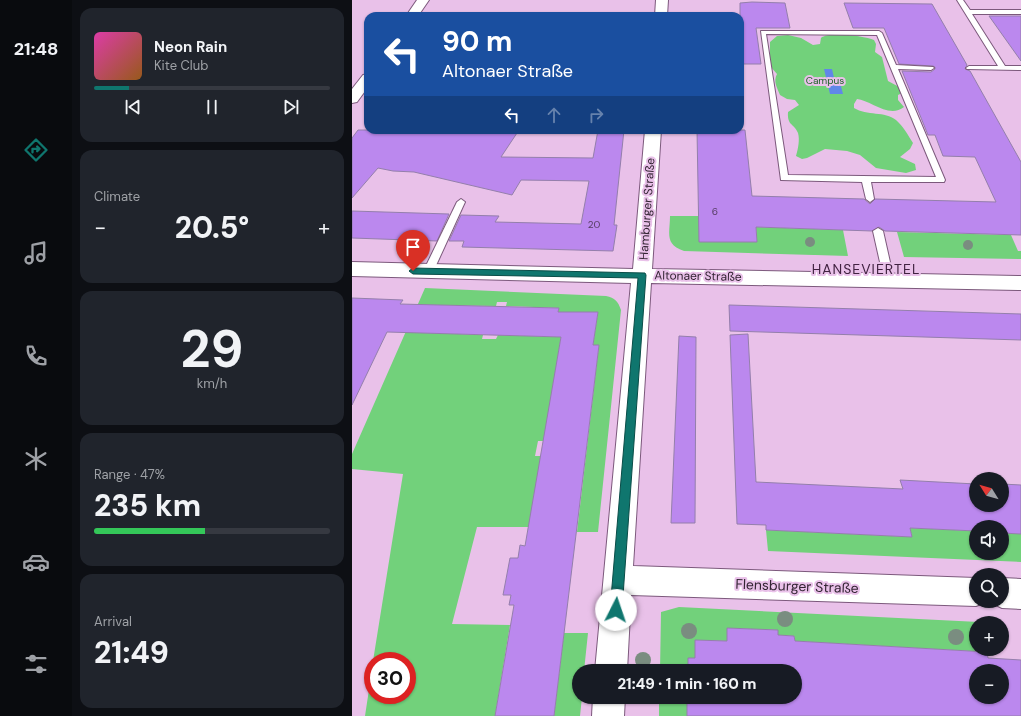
<!DOCTYPE html>
<html lang="en">
<head>
<meta charset="utf-8">
<style>
	:root { --surface:#171b24; --page:#20242c; --text:#f1f3f6; --muted:#9ea1a6; --line:#363941; --accent:#0f766e }
	body { margin:0; font-family:"DM Sans",sans-serif; background:var(--page); color:var(--text); height:100vh; display:flex; flex-direction:column; font-size:15px; white-space:nowrap }
	* { box-sizing:border-box; margin:0 }
	p { font-size:13px; color:var(--muted) }
	.icon { flex:none; width:22px; height:22px; fill:none; stroke:currentColor; stroke-width:2; stroke-linecap:round; stroke-linejoin:round }
	.map { position:relative; flex:1; overflow:hidden }
	.side { display:flex; flex-direction:column; gap:8px; padding:8px; background:#0d0f14; width:280px }
	.side>* { flex:none }
	.top-card { position:absolute; left:12px; top:12px; width:380px; height:122px; border-radius:12px; box-shadow:0 1px 3px #0004; background:#1a4fa0; color:#fff; overflow:hidden }
	.needle { width:26px; rotate:307deg }
	.fabs { position:absolute; left:617px; top:472px; display:grid; gap:8px }
	.fabs a { display:grid; place-items:center; width:40px; height:40px; border-radius:50%; background:var(--surface); box-shadow:0 1px 3px #0004; font-size:20px }
	.speed { position:absolute; left:12px; top:652px; display:flex; gap:8px; font-size:20px; font-weight:700; text-align:center }
	.speed>* { display:grid; place-content:center; width:52px; height:52px; border-radius:50%; background:var(--surface); box-shadow:0 1px 3px #0004; line-height:1 }
	.speed .limit { border:6px solid #d22; background:#fff; color:#111 }
	.pin { position:absolute; display:grid; place-items:center; width:34px; height:34px; color:#fff; margin:-41px -17px; border-radius:50% 50% 50% 0; rotate:-45deg; box-shadow:0 0 4px #0007 }
	.pin .icon { rotate:45deg }
	.me { position:absolute; width:44px; margin:-22px; rotate:4deg; stroke-linejoin:round; filter:drop-shadow(0 0 3px #0008) }
	.turn { display:flex; align-items:center; gap:14px; height:84px; padding:0 12px; font-size:18px }
	.turn .icon { width:52px; height:52px; stroke-width:2.5 }
	.turn b { display:block; font-size:28px; line-height:34px }
	.lanes { display:flex; align-items:center; height:38px; padding:0 12px; background:#0003; justify-content:center; gap:20px; direction:ltr }
	.lanes .off { opacity:.35 }
	.big { font-size:30px; font-weight:800; line-height:1.1 }
	.side .widget { flex:1; display:flex; flex-direction:column; justify-content:center; gap:6px; min-width:0; padding:0 14px; border-radius:12px; background:var(--page) }
	.side .dial { align-items:center; gap:0 }
	.dial b { font-size:52px; line-height:1 }
	.song { display:flex; align-items:center; gap:12px }
	.cover { width:48px; height:48px; border-radius:6px; background:linear-gradient(135deg,hsl(320 70% 55%),hsl(30 70% 35%)) }
	.played { height:4px; border-radius:2px; background:linear-gradient(90deg,var(--accent) 15%,var(--line) 15%) }
	.keys { display:flex; justify-content:space-around; direction:ltr }
	.heat { display:flex; justify-content:space-between; align-items:center; font-size:22px; direction:ltr }
	.charge { height:6px; border-radius:3px; background:linear-gradient(90deg,#34c759 47%,var(--line) 0) }
	.trip { position:absolute; left:220px; top:664px; width:230px; height:40px; border-radius:20px; background:var(--surface); box-shadow:0 1px 3px #0004; font-weight:800; line-height:40px; text-align:center }
	main { display:flex; flex:1; min-height:0 }
	.tabs { display:flex; flex-direction:column; width:72px; justify-content:space-around; align-items:center; background:#090b0e; color:var(--muted) }
	.tabs .icon { width:28px; height:28px }
	.tabs .current { color:var(--accent) }
	.tabs b { font-size:18px; color:var(--text) }
	.map>svg:first-child { display:block }
	.green { fill:#72d17b }
	.water { fill:#6187e8 }
	.building { fill:#b8e; stroke:#947fab; fill-rule:evenodd }
	.lines { fill:none; stroke-linecap:round; stroke-linejoin:round }
	.service-casing { stroke:#7c597c; stroke-width:2 }
	.minor-casing { stroke:#7c597c; stroke-width:2 }
	.service { fill:#fff; fill-rule:evenodd }
	.minor { fill:#fff; fill-rule:evenodd }
	.tree { fill:#7a8d80 }
	.route { fill:#0f766e; stroke:#0a4d48 }
	.labels { text-anchor:middle; dominant-baseline:central; stroke-width:4; stroke-linejoin:round; paint-order:stroke }
	.far-park-label { font-size:10px; fill:#20622a; stroke:#e9c1e9 }
	.number-label { font-size:10px; fill:#553d62 }
	.street-label { font-size:12px; fill:#332433; stroke:#e9c1e9 }
	.quarter-label { font-size:14px; letter-spacing:1px; fill:#412241; stroke:#e9c1e9 }
	.near-street-label { font-size:14px; fill:#332433; stroke:#e9c1e9 }
</style>
</head>
<body>
<main>
<nav class="tabs">
<b>21:48</b>
<svg class="icon current" aria-label="directions" viewBox="0 0 24 24"><path d="M12 3l9 9-9 9-9-9zM9 14v-3h6M13 9l2 2-2 2"/></svg>
<svg class="icon" aria-label="music" viewBox="0 0 24 24"><path d="M9 18V5l10-2v13"/><circle cx="6" cy="18" r="3"/><circle cx="16" cy="16" r="3"/></svg>
<svg class="icon" aria-label="phone" viewBox="0 0 24 24"><path d="M5 4h4l2 5-3 2q2 4 5 5l2-3 5 2v4C11 20 4 13 5 4z"/></svg>
<svg class="icon" aria-label="climate" viewBox="0 0 24 24"><path d="M12 3v18M4 7l16 10M4 17L20 7"/></svg>
<svg class="icon" aria-label="car" viewBox="0 0 24 24"><path d="M5 17H2v-5l4-1 3-4h7l3 4 3 1v5h-3M9 17h6M6 11h13"/><circle cx="7" cy="17" r="2"/><circle cx="17" cy="17" r="2"/></svg>
<svg class="icon" aria-label="filters" viewBox="0 0 24 24"><path d="M4 7h16M4 17h16"/><circle cx="9" cy="7" r="2"/><circle cx="15" cy="17" r="2"/></svg>
</nav>
<section class="side">
<div class="widget">
<div class="song"><i class="cover"></i><div><b>Neon Rain</b><p>Kite Club</p></div></div>
<div class="played"></div>
<div class="keys"><svg class="icon" aria-label="previous" viewBox="0 0 24 24"><path d="M18 5L8 12l10 7zM5 5v14"/></svg><svg class="icon" aria-label="pause" viewBox="0 0 24 24"><path d="M8 5v14M16 5v14"/></svg><svg class="icon" aria-label="next" viewBox="0 0 24 24"><path d="M6 5l10 7-10 7zM19 5v14"/></svg></div>
</div>
<div class="widget"><p>Climate</p>
<div class="heat"><a>−</a><b class="big">20.5°</b><a>+</a></div>
</div>
<div class="widget dial"><b>29</b><p>km/h</p></div>
<div class="widget"><p>Range · 47%</p><b class="big">235 km</b><div class="charge"></div></div>
<div class="widget"><p>Arrival</p><b class="big">21:49</b></div>
</section>
<div class="map">
<svg width="669" height="716" viewBox="0 0 669 716">
	<rect width="100%" height="100%" fill="#e9c1e9"/>
	<g class="green">
		<path d="M436 35 449 38 461 45 468 44 469 38C476 31 513 36 522 40L524 44 523 52 530 57 536 81 549 88 550 93 546 95V100L552 107C537 119 518 100 505 99L502 104V108C515 116 533 111 544 120 551 126 556 135 561 143L558 149 548 157 563 164 564 170 554 173 524 168 508 155 495 151 473 149 455 158 450 159 444 156C446 149 448 140 446 133 442 123 435 126 436 112L447 105 443 100 435 99 428 95C425 87 421 82 425 74L418 66V42L425 36Z"/>
		<path d="M318 216H347V242H405L404 227 491 230 496 256 332 251C312 244 318 233 318 216Z"/>
		<path d="M545 232 659 235 666 251H669V259L552 257Z"/>
		<path d="M73 288 254 296C263 298 266 301 269 310L246 532H225L247 345H241L246 312H206L207 308 154 306 155 302H145L144 306 71 305 59 332 131 335 130 339H144L146 335 209 337 192 441H186L183 456H189L177 527H125L100 624 158 625 143 716H13L21 663V695H55V661H21L51 474 0 469V454Z"/>
		<path d="M558 528 624 531V553H650V533L669 534V562L416 551 414 530 560 537Z"/>
		<path d="M327 607 627 622V623H624V649H634L635 652 443 641 442 636 426 635V630L375 628V641L343 640V658H336V671H308L309 612Z"/>
		<path d="M212 633H236L232 671H227V697H230L228 716H202Z"/>
		<rect x="307" y="697" width="28" height="19"/>
	</g>
	<path class="water" d="M472 69H480L483 82H488L491 94H478Z"/>
	<g class="building">
		<path d="M400 2 433 3 438 28H404L409 64H388V3Z"/>
		<path d="M492 3 580 4 615 65 613 69 618 71 669 162V235L533 231 527 227 520 231 404 227 405 242H347L345 130H393L400 196 512 199 518 204 523 199 644 202 623 157 591 156 583 135H576L550 71 579 72 583 69V67L581 66 547 64 532 28H501Z"/>
		<path d="M637 16H669V61Z"/>
		<path d="M6 130H167L149 157 241 158 246 130H272L262 225H265L261 251 110 247 112 241H97L109 215 147 216 143 222 229 224 237 181 169 180 160 195 62 172 41 171 26 168 0 198V138Z"/>
		<path d="M0 211 97 214 85 241 0 238Z"/>
		<path d="M0 298 51 300 48 304 207 308 206 312H246L241 345H247L202 716H143L162 605H157L159 595H151L158 558H166L168 545 173 546 209 337 35 332 0 405Z"/>
		<path d="M377 305 669 314V340L378 331Z"/>
		<path d="M396 334 404 482 551 489 548 480 624 484V505H650V484L669 485V534L650 533V527H624V531L558 528 560 537 414 530V525L385 524 378 335Z"/>
		<path d="M327 336 344 337 343 523H319Z"/>
		<path d="M375 628 426 630V635L442 636 443 641 635 652 636 658 669 660V716H335V697H443V671H336V658H343V640L375 641ZM624 671H650V697H624Z"/>
	</g>
	<g class="lines">
		<g class="service-casing">
			<g id="service">
				<path d="M605 0H611L618 10H669V14H620L653 66H669V70L615 69 614 68 617 66H646Z"/>
				<path d="M409 31H527L530 33 544 65 581 67 582 68 579 70 546 69 593 180 592 182H519L522 199 518 202 514 199 510 182 429 180ZM414 34 525 35 584 177 436 175Z"/>
				<path d="M109 199 113 202 81 272 79 275H73L71 272 105 202Z"/>
				<path d="M526 228 531 231 542 280 540 283H534L532 280 521 231Z"/>
			</g>
		</g>
		<g class="minor-casing">
			<g id="minor">
				<path d="M65 0H77L66 16H54Z"/>
				<path d="M304 0H316L315 16H303Z"/>
				<path d="M16 74V87L5 102 0 103V89L11 75Z"/>
				<path d="M293 130H309L300 269 669 276V290L299 283 281 566 624 578V601H635L634 602 624 606 279 595 275 671H243L279 283 0 276V262L281 269Z"/>
				<path d="M650 578 669 579V609L650 608 640 603 639 601H650Z"/>
				<path d="M241 697H273L272 716H240Z"/>
			</g>
		</g>
		<use href="#service" class="service"/>
		<use href="#minor" class="minor"/>
	</g>
	<g class="tree">
		<circle cx="458" cy="242" r="5"/>
		<circle cx="616" cy="245" r="5"/>
		<circle cx="433" cy="619" r="8"/>
		<circle cx="337" cy="631" r="8"/>
		<circle cx="604" cy="637" r="8"/>
		<circle cx="291" cy="660" r="8"/>
	</g>
	<path class="route" d="M61 268 293 273 294 275 270 610 268 615 264 616 260 615 258 610 286 278 61 274 57 271Z"/>
	<g class="labels">
		<g class="far-park-label">
			<text x="473" y="80">Campus</text>
		</g>
		<g class="number-label">
			<text x="363" y="211">6</text>
			<text x="242" y="224">20</text>
		</g>
		<g class="street-label">
			<text transform="translate(295 209) rotate(-86)">Hamburger Straße</text>
			<text transform="translate(346 276) rotate(1)">Altonaer Straße</text>
		</g>
		<g class="quarter-label">
			<text x="514" y="269">HANSEVIERTEL</text>
		</g>
		<g class="near-street-label">
			<text transform="translate(445 586) rotate(2)">Flensburger Straße</text>
		</g>
	</g>
</svg>
<div class="fabs">
<a><svg class="needle" viewBox="-14 -14 28 28"><path d="M0-13l5 13h-10z" fill="#e53935"/><path d="M0 13l5-13h-10z" fill="#9ea1a6"/></svg></a>
<a><svg class="icon" aria-label="sound" viewBox="0 0 24 24"><path d="M4 9h4l5-4v14l-5-4H4zM17 9q2 3 0 6"/></svg></a>
<a><svg class="icon" aria-label="search" viewBox="0 0 24 24"><circle cx="10" cy="10" r="6"/><path d="M15 15l6 6"/></svg></a>
<a>+</a>
<a>−</a>
</div>
<div class="speed"><div class="limit">30</div></div>
<div class="pin" style="left:61px;top:271px;background:#d93025"><svg class="icon" aria-label="arrive" viewBox="0 0 24 24"><path d="M6 21V4h12l-3 4 3 4H6"/></svg></div>
<svg class="me" style="left:264px;top:610px" viewBox="-20 -20 40 40"><circle r="19" fill="#fff"/><path d="M0-13L10 11 0 6-10 11z" fill="#0f766e"/></svg>
<div class="trip">21:49 · 1 min · 160 m</div>
<div class="top-card">
<div class="turn"><svg class="icon" aria-label="left" viewBox="0 0 24 24"><path d="M17 20v-9H6M10 6l-5 5 5 5"/></svg><div><b>90 m</b>Altonaer Straße</div></div>
<div class="lanes"><svg class="icon" aria-label="left" viewBox="0 0 24 24"><path d="M17 20v-9H6M10 6l-5 5 5 5"/></svg><svg class="icon off" aria-label="ahead" viewBox="0 0 24 24"><path d="M12 20V5M6 11l6-6 6 6"/></svg><svg class="icon off" aria-label="right" viewBox="0 0 24 24"><path d="M7 20v-9h11M14 6l5 5-5 5"/></svg></div>
</div>
</div>
</main>
</body>
</html>
